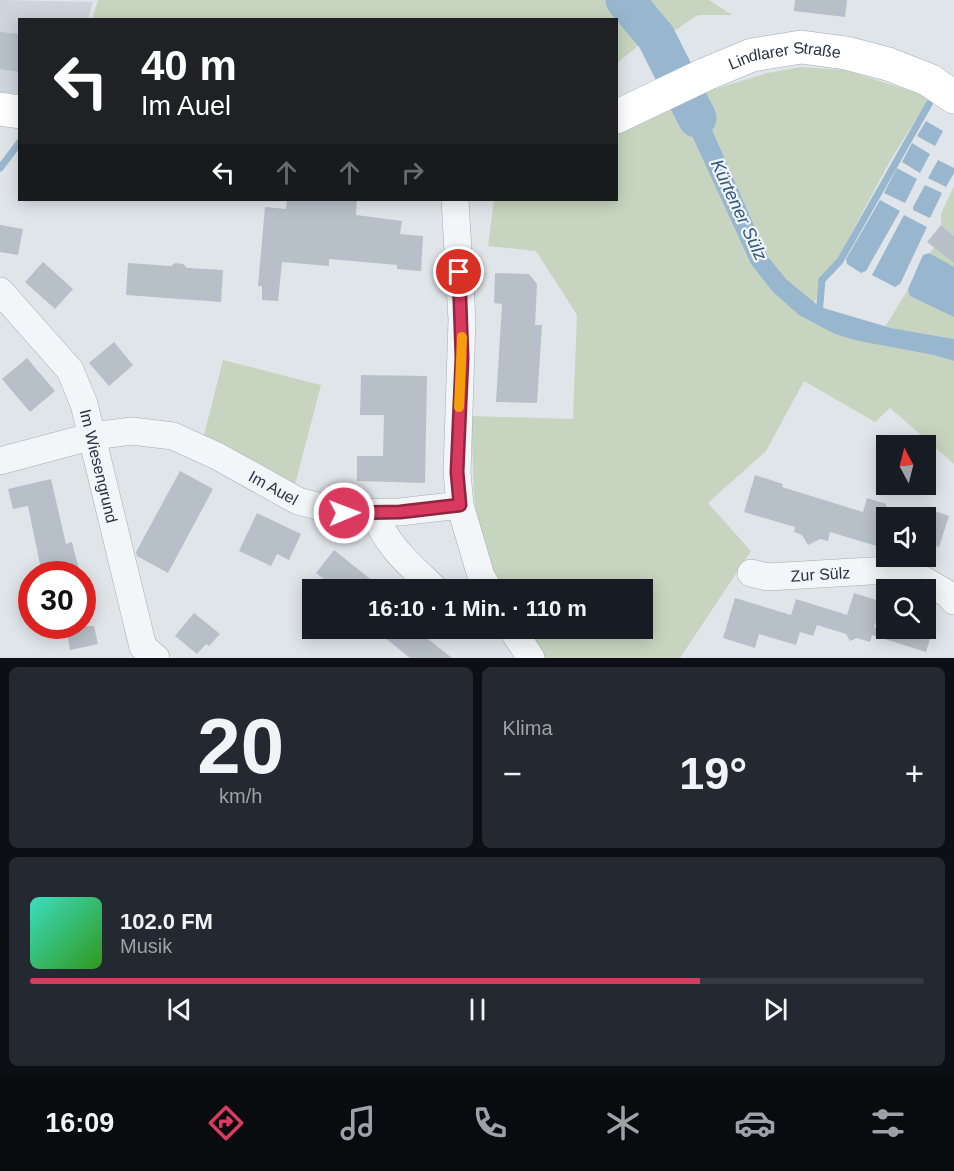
<!DOCTYPE html>
<html lang="de">
<head>
<meta charset="utf-8">
<style>
	:root { --surface:#171b24; --page:#242831; --text:#f1f3f6; --muted:#9ea1a6; --line:#363941; --accent:#db3a60 }
	body { margin:0; font-family:Arial,sans-serif; background:var(--page); color:var(--text); height:100vh; display:flex; flex-direction:column; font-size:22px; white-space:nowrap }
	* { box-sizing:border-box; margin:0 }
	p { font-size:20px; color:var(--muted) }
	.icon { flex:none; width:33px; height:33px; fill:none; stroke:currentColor; stroke-width:2; stroke-linecap:round; stroke-linejoin:round }
	.map { position:relative; height:658px; overflow:hidden }
	.side { display:flex; flex-direction:column; gap:9px; padding:9px; background:#0d0f14; flex:1 }
	.side>* { flex:none }
	.hud { position:absolute; left:18px; top:18px; width:600px; height:183px; border-radius:0px; box-shadow:0 3px 15px #0003; background:#202124; color:#fff; overflow:hidden }
	.needle { width:39px; rotate:353deg }
	.fabs { position:absolute; left:876px; top:435px; display:grid; gap:12px }
	.fabs a { display:grid; place-items:center; width:60px; height:60px; border-radius:0px; background:var(--surface); box-shadow:0 3px 15px #0003; font-size:30px }
	.speed { position:absolute; left:18px; top:561px; display:flex; gap:12px; font-size:30px; font-weight:700; text-align:center }
	.speed>* { display:grid; place-content:center; width:78px; height:78px; border-radius:50%; background:var(--surface); box-shadow:0 3px 15px #0003; line-height:1 }
	.speed .limit { border:9px solid #d22; background:#fff; color:#111 }
	.pin { position:absolute; display:grid; place-items:center; width:51px; height:51px; color:#fff; margin:-26px; border:3px solid #fff; border-radius:50%; box-shadow:0 2px 6px #0007 }
	.me { position:absolute; width:66px; margin:-33px; rotate:89deg; stroke-linejoin:round; filter:drop-shadow(0 0 4px #0008) }
	.turn { display:flex; align-items:center; gap:21px; height:126px; padding:0 24px; font-size:27px }
	.turn .icon { width:78px; height:78px; stroke-width:2.5 }
	.turn b { display:block; font-size:42px; line-height:51px }
	.lanes { display:flex; align-items:center; height:57px; padding:0 24px; background:#0003; justify-content:center; gap:30px; direction:ltr }
	.lanes .off { opacity:.35 }
	.big { font-size:45px; font-weight:800; line-height:1.1 }
	.side .widget { flex:1; display:flex; flex-direction:column; justify-content:center; gap:9px; min-width:0; padding:0 21px; border-radius:9px; background:var(--page) }
	.side .dial { align-items:center; gap:0 }
	.dial b { font-size:78px; line-height:1 }
	.song { display:flex; align-items:center; gap:18px }
	.cover { width:72px; height:72px; border-radius:9px; background:linear-gradient(135deg,hsl(170 70% 55%),hsl(110 70% 35%)) }
	.played { height:6px; border-radius:3px; background:linear-gradient(90deg,var(--accent) 75%,var(--line) 75%) }
	.keys { display:flex; justify-content:space-around; direction:ltr }
	.heat { display:flex; justify-content:space-between; align-items:center; font-size:33px; direction:ltr }
	.side .tiles { flex:1; display:grid; gap:9px; grid-template-columns:1fr 1fr }
	.widget:last-child { grid-column:span 2 }
	.trip { position:absolute; left:302px; top:579px; width:351px; height:60px; border-radius:0px; background:var(--surface); box-shadow:0 3px 15px #0003; font-weight:800; line-height:60px; text-align:center }
	.tabs { display:flex; height:96px; justify-content:space-around; align-items:center; background:#090b0e; color:var(--muted) }
	.tabs .icon { width:42px; height:42px }
	.tabs .on { color:var(--accent) }
	.tabs b { font-size:27px; color:var(--text) }
	.map>svg:first-child { display:block }
	.built { fill:#ced4dd }
	.green { fill:#c7d5c0 }
	.water { fill:#98b7ce }
	.lines { fill:none; stroke-linecap:round; stroke-linejoin:round }
	.stream { stroke:#98b7ce; stroke-width:7 }
	.river { stroke:#98b7ce; stroke-width:39 }
	.building { fill:#b7bfc9 }
	.minor-casing { stroke:#a5acb5; stroke-width:28 }
	.major-casing { stroke:#9eaab7; stroke-width:34 }
	.minor { stroke:#f3f6f8; stroke-width:27 }
	.major { stroke:#fff; stroke-width:33 }
	.route-casing { stroke:#8e263e; stroke-width:15 }
	.route { stroke:#db3a60; stroke-width:10 }
	.slow { stroke:#f59e0b; stroke-width:10 }
	.labels { text-anchor:middle; dominant-baseline:central; stroke-width:4.5; stroke-linejoin:round; paint-order:stroke }
	.street-label { font-size:16px; fill:#273444; stroke:#f0f4f8 }
	.water-label { font-size:18px; font-style:italic; fill:#2d577c; stroke:#f0f4f8 }
</style>
</head>
<body>
<div class="map">
<svg width="954" height="658" viewBox="0 0 954 658">
	<rect width="100%" height="100%" fill="#e0e5ea"/>
	<path class="built" d="M0 0 93 2 88 19 20 20 19 94 0 92Z"/>
	<g class="green">
		<path d="M98 0H609L644 41 617 63 616 20H92Z"/>
		<path d="M641 0H709L732 15H698L668 35Z"/>
		<path d="M801 67 845 70 930 97 890 161 814 303 786 280 768 257 703 109 699 94 767 73Z"/>
		<path d="M678 105 709 170 773 292 954 361V464L890 408 875 422 804 381 766 451 708 503 751 551 680 658H546L523 629 642 628V590L500 589 478 532 474 495 471 416 573 419 577 315 536 251 488 246 494 200H616L617 131Z"/>
		<path d="M954 186V236L941 225V214Z"/>
		<path d="M934 247 947 258 954 250V339L885 327Z"/>
		<path d="M223 360 321 385 295 485 204 435Z"/>
	</g>
	<g class="water">
		<path d="M609 0H641L668 35 644 41Z"/>
		<path d="M699 94 703 109 768 257 787 280 820 307 891 328 954 339V361L934 355 859 341 835 334 799 315 773 292 751 264 678 105Z"/>
		<path d="M926 121 943 131 935 146 917 136Z"/>
		<path d="M912 143 930 154 920 173 902 162Z"/>
		<path d="M938 160 954 168V173L946 187 928 178Z"/>
		<path d="M897 168 917 179 905 203 884 193Z"/>
		<path d="M925 185 942 193 930 218 913 210V207Z"/>
		<path d="M880 200 900 211 866 271 861 273 847 264 846 259Z"/>
		<path d="M904 215 927 227 900 284 895 287 872 275Z"/>
		<path d="M929 253 954 267V317L910 296 908 289 923 255Z"/>
	</g>
	<g class="lines">
		<g class="stream">
			<path d="M0 168 20 142"/>
			<path d="M819 316 822 280 840 261 929 104"/>
		</g>
		<path class="river" d="M625 0 656 37 697 118"/>
	</g>
	<g class="building">
		<path d="M795 0H847L845 17 794 11Z"/>
		<path d="M0 32 20 34V72L0 69Z"/>
		<path d="M287 200 310 201V200H357L356 215 402 221 400 234 423 236 421 271 397 269V265L329 259V266L282 262 278 301 262 300V286H258L265 207 286 209Z"/>
		<path d="M0 225 23 229 18 255 0 252Z"/>
		<path d="M941 225 954 236V263L927 242Z"/>
		<path d="M43 262 73 289 55 309 25 282Z"/>
		<path d="M128 263 171 266 175 263 183 264 187 268 223 270 221 302 126 295Z"/>
		<path d="M495 273 529 274 537 284 535 325H542L537 403 496 402 502 304 494 303Z"/>
		<path d="M114 342 133 365 109 386 89 363Z"/>
		<path d="M27 358 55 391 30 412 2 379Z"/>
		<path d="M361 375 427 376 425 483 357 481V456H383L384 415H360Z"/>
		<path d="M180 471 213 489 168 573 137 556 136 552Z"/>
		<path d="M755 475 783 484 782 487 863 512 867 498 886 504V538L883 548 830 532 828 541 820 539 808 545 802 535 794 532 795 527 744 512Z"/>
		<path d="M51 479 66 544 72 542 80 574H42L28 506 13 509 8 489Z"/>
		<path d="M926 508 949 516 939 547 926 543Z"/>
		<path d="M257 513 301 534 289 560 277 554 271 566 239 551Z"/>
		<path d="M334 550 384 590H338L316 573Z"/>
		<path d="M854 593 882 602 874 628H933L926 652 872 635 870 642 857 638 850 641 846 634 817 625 813 636 800 632 796 645 759 634 755 648 723 638 735 598 791 615 796 599 847 615Z"/>
		<path d="M194 613 220 634 209 646 206 644 197 654 175 636Z"/>
		<path d="M66 626H94L98 644 70 650Z"/>
		<path d="M373 628H414L452 658H410Z"/>
	</g>
	<g class="lines">
		<g class="minor-casing">
			<g id="minor">
				<path d="M455 200 462 320 457 472 460 505 481 576 489 590"/>
				<path id="s1" d="M0 291 70 370 84 404 143 647 156 658"/>
				<path id="s2" d="M0 461 93 436 132 431 173 436 217 456 298 501 344 513 400 512 460 505"/>
				<path d="M374 512C387 547 409 564 436 590"/>
				<path id="s3" d="M751 573 768 577 888 570 920 578 948 594 954 601"/>
				<path d="M511 628 531 658"/>
			</g>
		</g>
		<g class="major-casing">
			<g id="major">
				<path d="M0 109 20 112"/>
				<path id="s4" d="M616 117 706 74 752 55 801 47 846 53 888 64 929 80 954 97"/>
			</g>
		</g>
		<use href="#minor" class="minor"/>
		<use href="#major" class="major"/>
	</g>
	<g class="lines">
		<g class="route-casing">
			<path id="route" d="M344 513 400 512 460 505 457 472 462 358 459 272"/>
		</g>
		<use href="#route" class="route"/>
		<path class="slow" d="M459 407 462 337"/>
	</g>
	<g class="labels">
		<g class="street-label">
			<text stroke="none"><textPath href="#s4" startOffset="182">Lindlarer Straße</textPath></text>
			<text stroke="none"><textPath href="#s1" startOffset="206">Im Wiesengrund</textPath></text>
			<text stroke="none"><textPath href="#s2" startOffset="290">Im Auel</textPath></text>
			<text stroke="none"><textPath href="#s3" startOffset="70">Zur Sülz</textPath></text>
		</g>
		<g class="water-label">
			<text transform="translate(739 210) rotate(65)">Kürtener Sülz</text>
		</g>
	</g>
</svg>
<div class="fabs">
<a><svg class="needle" viewBox="-14 -14 28 28"><path d="M0-13l5 13h-10z" fill="#e53935"/><path d="M0 13l5-13h-10z" fill="#9ea1a6"/></svg></a>
<a><svg class="icon" aria-label="sound" viewBox="0 0 24 24"><path d="M4 9h4l5-4v14l-5-4H4zM17 9q2 3 0 6"/></svg></a>
<a><svg class="icon" aria-label="search" viewBox="0 0 24 24"><circle cx="10" cy="10" r="6"/><path d="M15 15l6 6"/></svg></a>
</div>
<div class="speed"><div class="limit">30</div></div>
<div class="pin" style="left:459px;top:272px;background:#d93025"><svg class="icon" aria-label="arrive" viewBox="0 0 24 24"><path d="M6 21V4h12l-3 4 3 4H6"/></svg></div>
<svg class="me" style="left:344px;top:513px" viewBox="-20 -20 40 40"><circle r="17" fill="#db3a60" stroke="#fff" stroke-width="3"/><path d="M0-11L8 9 0 5-8 9z" fill="#fff"/></svg>
<div class="trip">16:10 · 1 Min. · 110 m</div>
<div class="hud">
<div class="turn"><svg class="icon" aria-label="left" viewBox="0 0 24 24"><path d="M17 20v-9H6M10 6l-5 5 5 5"/></svg><div><b>40 m</b>Im Auel</div></div>
<div class="lanes"><svg class="icon" aria-label="left" viewBox="0 0 24 24"><path d="M17 20v-9H6M10 6l-5 5 5 5"/></svg><svg class="icon off" aria-label="ahead" viewBox="0 0 24 24"><path d="M12 20V5M6 11l6-6 6 6"/></svg><svg class="icon off" aria-label="ahead" viewBox="0 0 24 24"><path d="M12 20V5M6 11l6-6 6 6"/></svg><svg class="icon off" aria-label="right" viewBox="0 0 24 24"><path d="M7 20v-9h11M14 6l5 5-5 5"/></svg></div>
</div>
</div>
<section class="side">
<div class="tiles">
<div class="widget dial"><b>20</b><p>km/h</p></div>
<div class="widget"><p>Klima</p>
<div class="heat"><a>−</a><b class="big">19°</b><a>+</a></div>
</div>
<div class="widget">
<div class="song"><i class="cover"></i><div><b>102.0 FM</b><p>Musik</p></div></div>
<div class="played"></div>
<div class="keys"><svg class="icon" aria-label="previous" viewBox="0 0 24 24"><path d="M18 5L8 12l10 7zM5 5v14"/></svg><svg class="icon" aria-label="pause" viewBox="0 0 24 24"><path d="M8 5v14M16 5v14"/></svg><svg class="icon" aria-label="next" viewBox="0 0 24 24"><path d="M6 5l10 7-10 7zM19 5v14"/></svg></div>
</div>
</div>
</section>
<nav class="tabs">
<b>16:09</b>
<svg class="icon on" aria-label="directions" viewBox="0 0 24 24"><path d="M12 3l9 9-9 9-9-9zM9 14v-3h6M13 9l2 2-2 2"/></svg>
<svg class="icon" aria-label="music" viewBox="0 0 24 24"><path d="M9 18V5l10-2v13"/><circle cx="6" cy="18" r="3"/><circle cx="16" cy="16" r="3"/></svg>
<svg class="icon" aria-label="phone" viewBox="0 0 24 24"><path d="M5 4h4l2 5-3 2q2 4 5 5l2-3 5 2v4C11 20 4 13 5 4z"/></svg>
<svg class="icon" aria-label="climate" viewBox="0 0 24 24"><path d="M12 3v18M4 7l16 10M4 17L20 7"/></svg>
<svg class="icon" aria-label="car" viewBox="0 0 24 24"><path d="M5 17H2v-5l4-1 3-4h7l3 4 3 1v5h-3M9 17h6M6 11h13"/><circle cx="7" cy="17" r="2"/><circle cx="17" cy="17" r="2"/></svg>
<svg class="icon" aria-label="filters" viewBox="0 0 24 24"><path d="M4 7h16M4 17h16"/><circle cx="9" cy="7" r="2"/><circle cx="15" cy="17" r="2"/></svg>
</nav>
</body>
</html>
